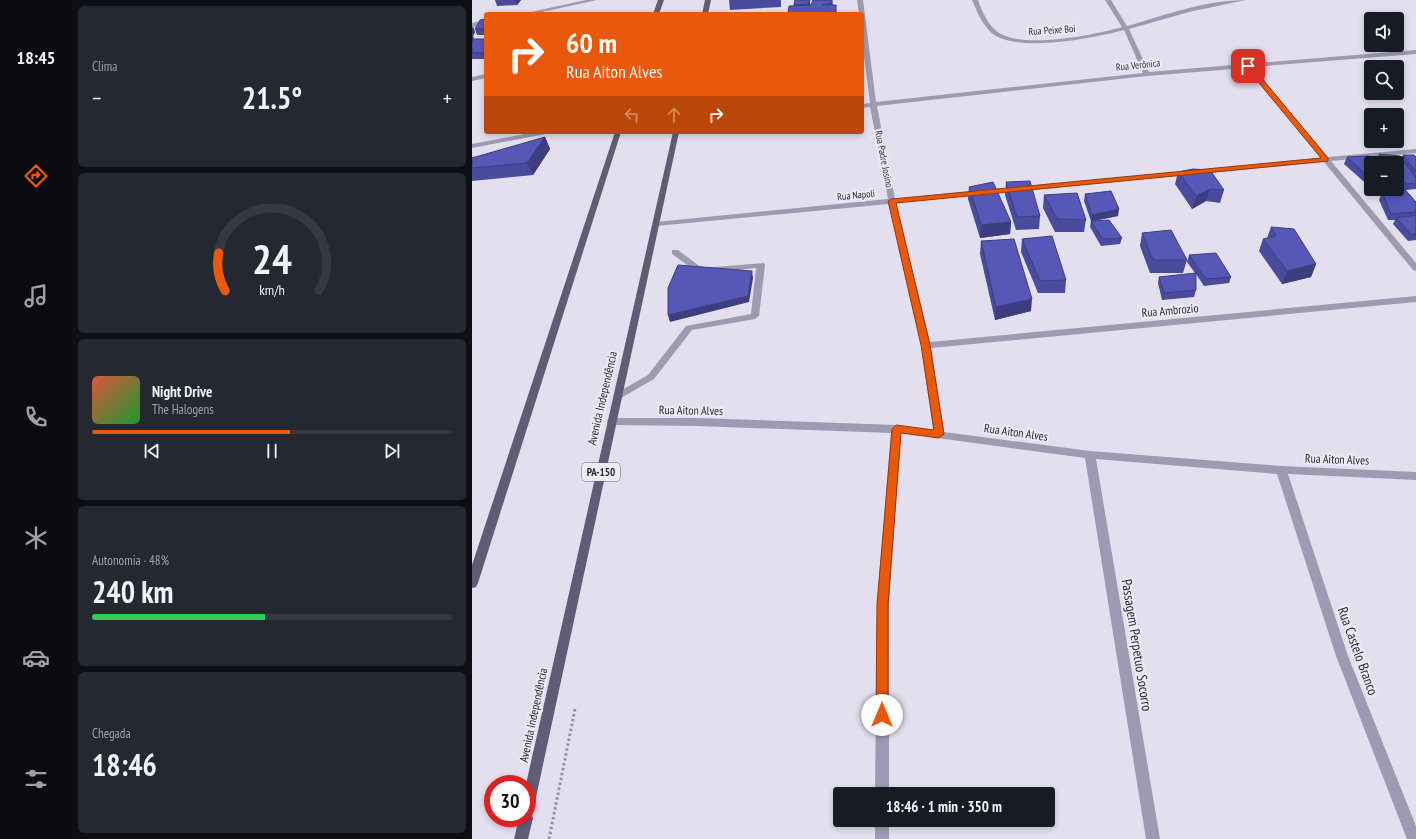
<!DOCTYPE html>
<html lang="pt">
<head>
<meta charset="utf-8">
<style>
	:root { --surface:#171b24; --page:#242831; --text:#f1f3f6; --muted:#9ea1a6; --line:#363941; --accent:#ea580c }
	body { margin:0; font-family:"PT Sans Narrow",sans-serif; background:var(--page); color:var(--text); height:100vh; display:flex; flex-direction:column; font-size:15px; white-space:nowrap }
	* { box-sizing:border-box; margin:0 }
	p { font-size:13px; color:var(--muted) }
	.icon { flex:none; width:22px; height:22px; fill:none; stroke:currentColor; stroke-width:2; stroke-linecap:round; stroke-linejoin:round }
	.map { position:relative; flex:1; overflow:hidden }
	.panel { display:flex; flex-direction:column; gap:6px; padding:6px; background:#0d0f14; width:400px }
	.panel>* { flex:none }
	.banner { position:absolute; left:12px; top:12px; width:380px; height:122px; border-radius:4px; box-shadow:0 2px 6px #0003; background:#ea580c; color:#fff; overflow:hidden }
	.tools { position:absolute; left:892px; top:12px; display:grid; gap:8px }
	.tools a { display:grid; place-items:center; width:40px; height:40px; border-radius:4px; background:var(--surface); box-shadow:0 2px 6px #0003; font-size:20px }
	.speed { position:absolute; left:12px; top:775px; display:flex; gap:8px; font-size:20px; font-weight:700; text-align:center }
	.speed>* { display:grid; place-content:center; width:52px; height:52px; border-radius:50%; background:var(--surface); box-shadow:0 2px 6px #0003; line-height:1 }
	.speed .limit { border:6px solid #d22; background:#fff; color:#111 }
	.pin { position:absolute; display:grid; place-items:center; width:34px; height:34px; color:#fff; margin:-17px; border-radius:8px; box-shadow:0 2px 6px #0006 }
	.me { position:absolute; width:44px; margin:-22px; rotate:0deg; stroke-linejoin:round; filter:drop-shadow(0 0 3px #0008) }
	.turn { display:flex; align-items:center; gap:14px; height:84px; padding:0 16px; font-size:18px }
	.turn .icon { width:52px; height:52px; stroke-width:2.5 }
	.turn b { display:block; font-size:28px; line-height:34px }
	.lanes { display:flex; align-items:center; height:38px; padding:0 16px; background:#0003; justify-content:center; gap:20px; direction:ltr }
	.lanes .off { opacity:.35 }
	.big { font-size:30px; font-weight:700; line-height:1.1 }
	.panel .widget { flex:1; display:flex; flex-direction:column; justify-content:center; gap:6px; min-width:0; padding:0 14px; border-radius:6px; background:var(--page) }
	.panel .dial { align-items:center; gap:0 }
	.dial svg { height:104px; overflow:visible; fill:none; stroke:var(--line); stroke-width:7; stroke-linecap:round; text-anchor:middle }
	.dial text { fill:var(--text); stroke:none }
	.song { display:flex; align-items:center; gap:12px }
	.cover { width:48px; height:48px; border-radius:6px; background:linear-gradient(135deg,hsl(10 70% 55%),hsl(130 70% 35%)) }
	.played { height:4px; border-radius:2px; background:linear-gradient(90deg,var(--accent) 55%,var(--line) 55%) }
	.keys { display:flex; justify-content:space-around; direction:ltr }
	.heat { display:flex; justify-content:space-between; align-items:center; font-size:22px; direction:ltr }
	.charge { height:6px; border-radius:3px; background:linear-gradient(90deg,#34c759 48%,var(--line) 0) }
	.trip { position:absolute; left:361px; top:787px; width:222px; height:40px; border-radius:4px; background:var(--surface); box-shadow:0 2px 6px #0003; font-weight:700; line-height:40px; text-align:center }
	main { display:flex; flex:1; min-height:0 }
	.tab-bar { display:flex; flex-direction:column; width:72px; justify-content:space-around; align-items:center; background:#090b0e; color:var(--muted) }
	.tab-bar .icon { width:28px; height:28px }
	.tab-bar .active { color:var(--accent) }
	.tab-bar b { font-size:18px; color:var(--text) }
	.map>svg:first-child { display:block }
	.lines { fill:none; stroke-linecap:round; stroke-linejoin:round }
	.path { stroke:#9490aa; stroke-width:3; stroke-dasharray:2.5 2.5; stroke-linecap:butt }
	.service { fill:#9e9ab2; fill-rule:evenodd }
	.minor { fill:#9e9ab2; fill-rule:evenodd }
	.primary { fill:#5f5d75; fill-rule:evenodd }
	.wall { fill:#494c9d }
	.shaded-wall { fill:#3c3e80 }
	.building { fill:#5558b7; stroke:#3c3e80 }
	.route { fill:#ea580c; stroke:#983908 }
	.labels { text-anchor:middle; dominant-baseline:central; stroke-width:4; stroke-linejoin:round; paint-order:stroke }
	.far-street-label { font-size:10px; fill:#2a2a35; stroke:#eeeaf8 }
	.shield { fill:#eeeaf8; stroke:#656470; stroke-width:1 }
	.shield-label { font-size:11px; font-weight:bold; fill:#2a2a35 }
	.street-label { font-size:12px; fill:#2a2a35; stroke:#eeeaf8 }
	.near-street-label { font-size:14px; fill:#2a2a35; stroke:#eeeaf8 }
</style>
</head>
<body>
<main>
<nav class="tab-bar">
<b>18:45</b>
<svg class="icon active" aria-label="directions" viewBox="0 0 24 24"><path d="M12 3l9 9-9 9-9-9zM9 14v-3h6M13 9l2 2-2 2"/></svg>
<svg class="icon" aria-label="music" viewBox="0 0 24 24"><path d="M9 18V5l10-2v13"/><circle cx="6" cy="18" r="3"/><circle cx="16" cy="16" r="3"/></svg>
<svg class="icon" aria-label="phone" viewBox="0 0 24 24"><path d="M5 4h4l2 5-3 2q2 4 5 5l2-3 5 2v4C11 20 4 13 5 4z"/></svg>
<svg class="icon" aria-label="climate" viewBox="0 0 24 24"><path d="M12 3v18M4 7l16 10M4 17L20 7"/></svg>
<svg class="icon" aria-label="car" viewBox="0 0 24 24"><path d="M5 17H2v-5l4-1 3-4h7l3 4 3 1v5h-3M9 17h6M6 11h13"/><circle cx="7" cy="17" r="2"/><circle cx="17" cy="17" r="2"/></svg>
<svg class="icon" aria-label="filters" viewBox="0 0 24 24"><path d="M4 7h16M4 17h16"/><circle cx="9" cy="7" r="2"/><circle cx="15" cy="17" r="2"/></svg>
</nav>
<section class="panel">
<div class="widget"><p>Clima</p>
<div class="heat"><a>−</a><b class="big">21.5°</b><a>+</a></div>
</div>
<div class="widget dial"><svg viewBox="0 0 100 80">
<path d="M14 69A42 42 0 1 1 86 69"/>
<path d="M14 69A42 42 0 0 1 9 40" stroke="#ea580c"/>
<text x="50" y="56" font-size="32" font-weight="700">24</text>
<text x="50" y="72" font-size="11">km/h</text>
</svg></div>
<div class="widget">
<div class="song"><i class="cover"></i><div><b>Night Drive</b><p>The Halogens</p></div></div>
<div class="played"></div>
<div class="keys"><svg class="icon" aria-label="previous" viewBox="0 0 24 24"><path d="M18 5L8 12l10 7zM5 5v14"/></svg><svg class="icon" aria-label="pause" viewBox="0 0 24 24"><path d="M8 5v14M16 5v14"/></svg><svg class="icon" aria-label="next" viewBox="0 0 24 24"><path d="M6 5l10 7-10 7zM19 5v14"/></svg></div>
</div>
<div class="widget"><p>Autonomia · 48%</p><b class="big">240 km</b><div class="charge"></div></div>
<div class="widget"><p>Chegada</p><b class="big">18:46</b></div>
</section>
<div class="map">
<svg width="944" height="839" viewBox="0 0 944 839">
	<rect width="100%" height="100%" fill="#e3dfef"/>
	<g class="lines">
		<path class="path" d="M77 839 103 709"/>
		<path class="service" d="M200 250H206L230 268 292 263 293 265 287 316 283 319 220 330 182 379 149 398H143L141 396 143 394 176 375 214 326 279 314 284 268 228 274 200 254Z"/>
		<g class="minor">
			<path d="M114 0H125L61 14H50Z"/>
			<path d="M385 0H391L404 102 671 73 652 30C622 38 547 53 521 34 511 26 505 12 500 0H506C510 12 516 25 527 33 552 49 623 35 650 27L633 0H639L655 26C694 15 733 0 774 0L717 12 657 29 677 72 944 50V54L780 67 856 157 944 149V153L859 161 944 263V271L941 270 852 162 424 203 458 342 944 296V302L459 348 472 432 618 451 809 466 944 472V480L816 474 876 656 944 826V839H935L864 656 805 474 624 459 688 839H674L613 458 429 433 417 604V794H403L405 604 419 433 225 426 136 425 135 422 136 419 140 418H225L424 425 461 430 449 345 417 204 184 226 180 224 184 222 416 199 398 107 390 108V104L398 103 390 40V14H387ZM774 68 849 158 423 199 405 106 675 76Z"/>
			<path d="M14 20V24L0 27V23Z"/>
			<path d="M14 74V78L0 81V77Z"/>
			<path d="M63 132H77L74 134 0 148V144Z"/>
			<rect x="403" y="820" width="14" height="19"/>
		</g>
		<g class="primary">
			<path d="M186 0H192L187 14H181Z"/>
			<path d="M233 0H239L236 14H230Z"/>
			<path d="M143 132H149L6 583 4 587 0 588V565Z"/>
			<path d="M201 132H207L60 816 61 818 56 839H42L47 818H55L54 784Z"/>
		</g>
	</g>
	<g class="wall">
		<path d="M23 0H49L45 5 25 6Z"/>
		<path d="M257 0H309V7L258 10Z"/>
		<path d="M323 0 338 5 360 0 361 5H364V14H317L322 6Z"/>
		<path d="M14 19V35H5L3 29Z"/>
		<path d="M0 27 3 32 1 36 2 39H14V59H0Z"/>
		<path d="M73 137 78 149 61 175 0 181V158Z"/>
		<path d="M907 154 929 158 931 155 944 157V189L934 190 944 202V240L936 241 921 224 923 220H916L907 200 910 193 932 190 925 183V163H906L904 161Z"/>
		<path d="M875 157 899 163V188L872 164Z"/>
		<path d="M706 172 752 190 748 203 734 201 720 209 703 184Z"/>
		<path d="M534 182 568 216 567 229 544 230 533 195Z"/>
		<path d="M497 187 539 222 538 234 508 238 496 199Z"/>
		<path d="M613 194 646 216 622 221 650 238 648 244 629 246 618 227 619 221 612 201Z"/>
		<path d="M572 195 614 220 612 232H583L571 208Z"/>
		<path d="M799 227 844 264 839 277 810 284 787 251 791 239 795 238Z"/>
		<path d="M670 233 715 260 711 273H678L668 246Z"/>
		<path d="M550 239 594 280 593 293H566L549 252Z"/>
		<path d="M509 241 559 311 523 320 508 254Z"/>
		<path d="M717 255 759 277 757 283 732 286 724 274V290L722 297 690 300 686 283 687 277 723 273 715 262Z"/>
	</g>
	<g class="shaded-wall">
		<path d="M43 0H49L45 5Z"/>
		<path d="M338 0V5L336 10V4Z"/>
		<path d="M1 26 3 32 1 36 2 41 0 42V29Z"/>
		<path d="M73 137 78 149 61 175 55 163Z"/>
		<path d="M738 189 734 201 720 209 724 196Z"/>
		<path d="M647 209 646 216 619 221 620 215Z"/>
		<path d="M539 222 538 234 508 238 509 225Z"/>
		<path d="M844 264 839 277 810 284 815 271Z"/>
		<path d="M280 271 281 278 277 302 198 322 196 315Z"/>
		<path d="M560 299 559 311 523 320 524 307Z"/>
	</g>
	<g class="building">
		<path d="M323 0H338L336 4 322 5Z"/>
		<path d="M341 0H360V3L350 5H364V12L316 14 317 6 339 5Z"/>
		<path d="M14 19V29H3L8 20Z"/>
		<path d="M2 39H14V50L13 53H0V42Z"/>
		<path d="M73 137 55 163 0 168V158Z"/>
		<path d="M907 154 928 156 944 178V183L935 184 925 174V163H915Z"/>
		<path d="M931 155H942L944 157V172Z"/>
		<path d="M897 156 904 163H899V179L875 157Z"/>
		<path d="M721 169 738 170 752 190 738 189 724 196 706 172Z"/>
		<path d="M558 181 568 216 545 217 534 182Z"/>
		<path d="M521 182 539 222 509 225 497 187Z"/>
		<path d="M933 190 944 202V212L919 214 910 193Z"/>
		<path d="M639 191 647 209 620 215 613 194Z"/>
		<path d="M605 193 614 220 585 219 572 195Z"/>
		<path d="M944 215V234H939L924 218Z"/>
		<path d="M637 220 650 238 631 239 619 221Z"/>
		<path d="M799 227 822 229 844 264 815 271 791 239 804 236Z"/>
		<path d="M699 230 715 260H681L670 233Z"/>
		<path d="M580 236 594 280 568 281 550 239Z"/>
		<path d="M542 239 560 299 524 307 509 241Z"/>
		<path d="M744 253 759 277 734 279 717 255Z"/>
		<path d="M206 265 280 271 276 296 196 315V288Z"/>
		<path d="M724 273V290L692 293 687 277Z"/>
	</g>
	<path class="route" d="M774 64H778L856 158V161L424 203 458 345 472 434 467 438 429 433 416 604V715L415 719 410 721 406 719 404 715 405 604 420 429 424 425 462 430 449 345 416 201 420 199 849 158 774 67Z"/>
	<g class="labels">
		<g class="far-street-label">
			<text transform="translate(580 30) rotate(-4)">Rua Peixe Boi</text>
			<text transform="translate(666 65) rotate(-6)">Rua Verônica</text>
			<text transform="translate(412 159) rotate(79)">Rua Padre Josino</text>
			<text transform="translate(384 195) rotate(-6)">Rua Napoli</text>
		</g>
		<rect class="shield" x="110" y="463" width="38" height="18" rx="3"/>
		<g class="shield-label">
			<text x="129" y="472">PA-150</text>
		</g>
		<g class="street-label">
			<text transform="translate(698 310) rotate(-5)">Rua Ambrozio</text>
			<text transform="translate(130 398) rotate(-77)">Avenida Independência</text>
			<text transform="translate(219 410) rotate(1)">Rua Aiton Alves</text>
			<text transform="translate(544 432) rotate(8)">Rua Aiton Alves</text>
			<text transform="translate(865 459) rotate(2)">Rua Aiton Alves</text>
			<text transform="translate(61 715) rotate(-78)">Avenida Independência</text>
		</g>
		<g class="near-street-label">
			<text transform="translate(665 645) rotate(81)">Passagem Perpetuo Socorro</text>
			<text transform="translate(886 651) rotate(70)">Rua Castelo Branco</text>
		</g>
	</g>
</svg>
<div class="tools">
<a><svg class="icon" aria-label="sound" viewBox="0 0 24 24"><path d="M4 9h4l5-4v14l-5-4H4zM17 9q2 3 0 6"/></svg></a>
<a><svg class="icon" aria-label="search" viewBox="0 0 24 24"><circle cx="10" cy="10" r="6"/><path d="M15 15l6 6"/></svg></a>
<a>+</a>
<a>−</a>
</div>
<div class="speed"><div class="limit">30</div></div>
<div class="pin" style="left:776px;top:66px;background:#d93025"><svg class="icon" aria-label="arrive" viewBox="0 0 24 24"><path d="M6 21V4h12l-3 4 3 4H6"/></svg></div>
<svg class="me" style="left:410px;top:715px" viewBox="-20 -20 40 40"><circle r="19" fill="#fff"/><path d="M0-13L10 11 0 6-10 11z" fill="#ea580c"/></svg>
<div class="trip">18:46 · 1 min · 350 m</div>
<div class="banner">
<div class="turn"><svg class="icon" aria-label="right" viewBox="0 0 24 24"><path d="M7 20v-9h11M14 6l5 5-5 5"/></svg><div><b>60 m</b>Rua Aiton Alves</div></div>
<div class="lanes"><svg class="icon off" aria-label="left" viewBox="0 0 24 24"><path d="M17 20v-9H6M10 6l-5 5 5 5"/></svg><svg class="icon off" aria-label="ahead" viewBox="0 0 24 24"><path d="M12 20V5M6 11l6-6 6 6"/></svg><svg class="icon" aria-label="right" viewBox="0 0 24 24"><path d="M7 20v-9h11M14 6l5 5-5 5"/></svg></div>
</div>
</div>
</main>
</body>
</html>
